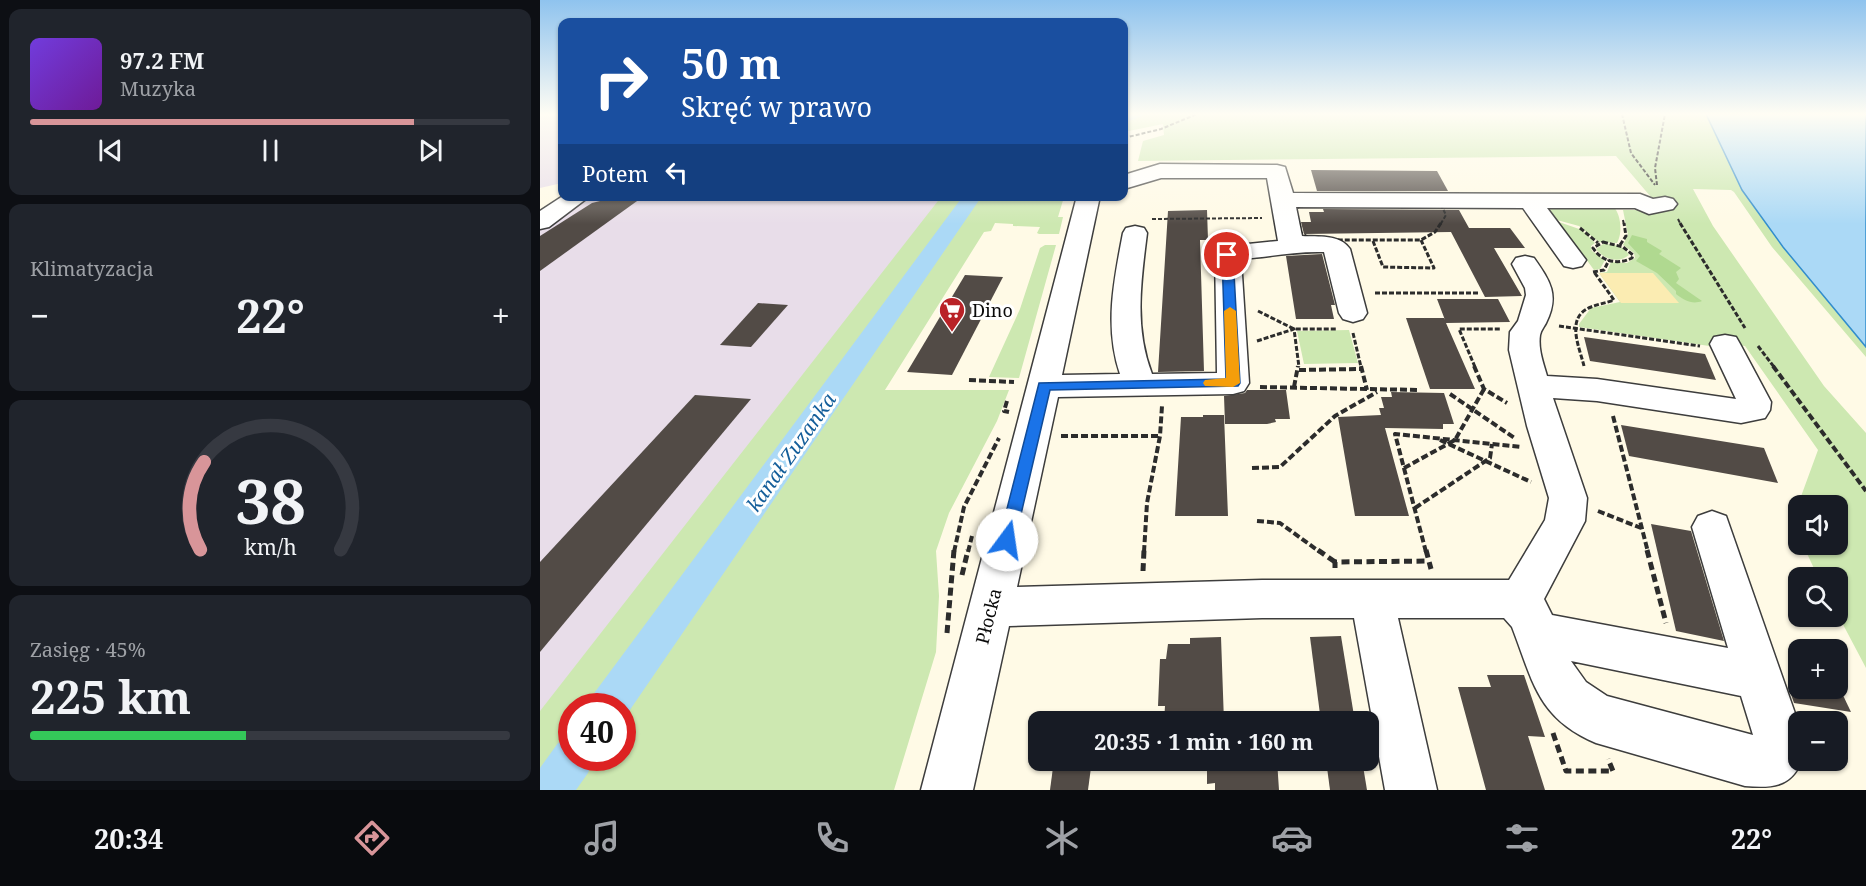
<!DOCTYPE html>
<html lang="pl">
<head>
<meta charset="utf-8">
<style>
	:root { --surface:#171b24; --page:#20242c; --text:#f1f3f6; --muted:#9ea1a6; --line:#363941; --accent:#d89599 }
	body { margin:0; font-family:"Noto Serif",serif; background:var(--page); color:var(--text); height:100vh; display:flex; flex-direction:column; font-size:22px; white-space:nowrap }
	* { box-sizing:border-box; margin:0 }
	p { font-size:20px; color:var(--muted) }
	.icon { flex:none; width:33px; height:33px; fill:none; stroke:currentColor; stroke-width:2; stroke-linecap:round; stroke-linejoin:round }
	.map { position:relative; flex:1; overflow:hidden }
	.sheet { display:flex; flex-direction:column; gap:9px; padding:9px; background:#0d0f14; width:540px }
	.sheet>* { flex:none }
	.top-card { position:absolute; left:18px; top:18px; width:570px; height:183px; border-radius:12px; box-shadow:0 2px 4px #0004; background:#1a4fa0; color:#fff; overflow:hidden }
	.fabs { position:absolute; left:1248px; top:495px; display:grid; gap:12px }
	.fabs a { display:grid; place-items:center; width:60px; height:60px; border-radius:12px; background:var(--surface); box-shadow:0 2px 4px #0004; font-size:30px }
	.speed { position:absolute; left:18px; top:693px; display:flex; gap:12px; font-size:30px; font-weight:700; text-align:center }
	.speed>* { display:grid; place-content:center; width:78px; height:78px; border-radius:50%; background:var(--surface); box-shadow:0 2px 4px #0004; line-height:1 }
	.speed .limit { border:9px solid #d22; background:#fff; color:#111 }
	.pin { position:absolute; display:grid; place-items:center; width:51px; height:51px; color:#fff; margin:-26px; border:3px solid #fff; border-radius:50%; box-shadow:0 2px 6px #0007 }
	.me { position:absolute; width:66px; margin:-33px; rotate:14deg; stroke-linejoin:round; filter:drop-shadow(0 0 4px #0008) }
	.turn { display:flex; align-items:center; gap:21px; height:126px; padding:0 24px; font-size:27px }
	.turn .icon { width:78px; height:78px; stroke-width:2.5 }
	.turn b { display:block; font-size:42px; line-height:51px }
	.then { display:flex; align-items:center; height:57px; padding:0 24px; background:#0003; gap:12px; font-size:22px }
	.big { font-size:45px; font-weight:700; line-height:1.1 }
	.sheet .widget { flex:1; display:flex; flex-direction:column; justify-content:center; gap:9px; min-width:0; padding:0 21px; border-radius:12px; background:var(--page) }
	.sheet .dial { align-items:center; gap:0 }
	.dial svg { height:156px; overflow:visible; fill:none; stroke:var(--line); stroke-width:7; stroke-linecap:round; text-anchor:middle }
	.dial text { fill:var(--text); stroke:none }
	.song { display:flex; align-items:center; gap:18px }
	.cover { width:72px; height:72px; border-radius:9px; background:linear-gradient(135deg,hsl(260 70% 55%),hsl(280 70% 35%)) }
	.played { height:6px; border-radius:3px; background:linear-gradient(90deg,var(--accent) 80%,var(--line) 80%) }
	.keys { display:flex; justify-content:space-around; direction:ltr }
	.heat { display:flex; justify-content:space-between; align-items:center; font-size:33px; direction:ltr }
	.charge { height:9px; border-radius:4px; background:linear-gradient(90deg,#34c759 45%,var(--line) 0) }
	.trip { position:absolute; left:488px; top:711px; width:351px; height:60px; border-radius:12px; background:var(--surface); box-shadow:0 2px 4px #0004; font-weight:700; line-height:60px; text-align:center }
	.menu { display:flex; height:96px; justify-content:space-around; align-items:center; background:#090b0e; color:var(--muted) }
	.menu .icon { width:42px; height:42px }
	.menu .selected { color:var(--accent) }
	.menu b { font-size:27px; color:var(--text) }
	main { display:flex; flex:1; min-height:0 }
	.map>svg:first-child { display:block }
	.industrial { fill:#e8dde9 }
	.green { fill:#cde8b1; fill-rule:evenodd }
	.forest { fill:#b0d990 }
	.sand { fill:#fbecb2 }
	.water { fill:#abd9f6; stroke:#328dcd; stroke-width:1.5 }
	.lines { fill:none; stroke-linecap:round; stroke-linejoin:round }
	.canal { fill:#abd9f6; fill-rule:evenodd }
	.building { fill:#524b46 }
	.minor-casing { stroke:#3d3d3d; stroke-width:3 }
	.path-far3 { stroke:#2c2c2c; stroke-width:2; stroke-dasharray:4 2; stroke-linecap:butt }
	.path-far2 { stroke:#2c2c2c; stroke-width:3; stroke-dasharray:5 2; stroke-linecap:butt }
	.path-far1 { stroke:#2c2c2c; stroke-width:4; stroke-dasharray:7 3; stroke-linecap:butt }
	.path { stroke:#2c2c2c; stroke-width:5; stroke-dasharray:8 4.5; stroke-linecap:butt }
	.minor { fill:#fff; fill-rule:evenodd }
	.route { fill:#1a73e8; stroke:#114b97; stroke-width:1.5 }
	.slow { fill:#f59e0b }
	.labels { text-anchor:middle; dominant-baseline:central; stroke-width:6; stroke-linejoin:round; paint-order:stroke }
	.poi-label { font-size:18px; fill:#0a0a0a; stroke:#fff; text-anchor:start }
	.street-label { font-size:18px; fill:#0a0a0a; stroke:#fff }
	.water-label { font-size:20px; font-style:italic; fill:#145e9a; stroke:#fff }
</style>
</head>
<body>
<main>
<section class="sheet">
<div class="widget">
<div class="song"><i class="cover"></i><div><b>97.2 FM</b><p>Muzyka</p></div></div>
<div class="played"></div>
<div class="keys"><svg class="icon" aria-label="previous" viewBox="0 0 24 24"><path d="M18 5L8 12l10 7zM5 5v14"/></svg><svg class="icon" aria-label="pause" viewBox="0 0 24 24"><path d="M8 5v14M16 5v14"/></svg><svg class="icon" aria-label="next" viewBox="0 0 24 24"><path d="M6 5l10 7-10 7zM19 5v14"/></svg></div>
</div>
<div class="widget"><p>Klimatyzacja</p>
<div class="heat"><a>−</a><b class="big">22°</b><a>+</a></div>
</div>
<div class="widget dial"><svg viewBox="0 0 100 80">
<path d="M14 69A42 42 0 1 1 86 69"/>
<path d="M14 69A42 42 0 0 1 16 24" stroke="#d89599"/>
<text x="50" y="56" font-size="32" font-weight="700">38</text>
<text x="50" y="72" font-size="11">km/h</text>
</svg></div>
<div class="widget"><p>Zasięg · 45%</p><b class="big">225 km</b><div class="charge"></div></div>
</section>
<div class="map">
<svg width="1326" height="790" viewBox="0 0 1326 790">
	<rect width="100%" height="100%" fill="#fffae6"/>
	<g class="industrial">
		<path d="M0 114H22V183L0 188Z"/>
		<path d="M45 197H403L0 712V226Z"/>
	</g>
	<g class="green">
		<path d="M584 114H1326V357L1232 247 1194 192 1191 190 1153 189 1173 226 1284 386 1326 433V668L1298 615V578L1278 577 1263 545 1298 544V506H1258V535L1252 521 1278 450 1205 346 1188 344 1183 348 1039 327V324L1051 308 1080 302 1059 273 1067 272 1071 262 1087 263 1095 258 1094 253 1083 245 1088 235 1083 210H1122L1076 156 598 161 603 141 624 135 623 124 584 132Z"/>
		<path d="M401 197H524L518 217H523L519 234H499L497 233 500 227 473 226V224L455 223 451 231 444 232 345 390H469L457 421 409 513 396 551 399 596 396 652 354 790H0V711ZM32 706H82V758H32Z"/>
		<path d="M1073 206C1081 214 1083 233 1077 243L1059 242 1039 226 1017 220 1010 210 1013 207Z"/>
		<path d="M1019 222 1042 230 1055 243 1051 246 1052 251 1065 260 1060 269 1054 270Z"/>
		<path d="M1063 244C1073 244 1085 246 1089 255 1079 264 1063 259 1056 249Z"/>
		<path d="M505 245H516L479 378 449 377 480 309 500 248Z"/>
		<path d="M809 330 818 363 764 364 757 331Z"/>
	</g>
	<path class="forest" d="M1092 235 1107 239V242L1122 251 1119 254 1141 268 1136 272 1139 279 1136 283 1162 301C1152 305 1144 300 1136 294V291L1117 273 1096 261 1100 256 1088 243Z"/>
	<path class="sand" d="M1059 273H1113L1139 303H1081Z"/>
	<path class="water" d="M1166 114H1326V347L1243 247 1202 190Z"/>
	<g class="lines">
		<g class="canal">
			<path d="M584 114H603L600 117 584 123Z"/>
			<path d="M423 196H442L83 720 82 706H49L55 692Z"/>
			<path d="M32 738V758H54L48 773 36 790H0V768L18 743Z"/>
		</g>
	</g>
	<g class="building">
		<path d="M771 170 897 171 908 191H777Z"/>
		<path d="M80 196H104L0 271V236L52 203Z"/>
		<path d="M783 209 919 210 929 228H970L985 248H954L982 296 945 297 911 232 764 234 761 222H771L769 212H784Z"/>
		<path d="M667 210 668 240H660L664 371 618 372 628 211Z"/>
		<path d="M782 254 795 305H791L794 319H756L746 256Z"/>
		<path d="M425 275 463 277 412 375 367 372Z"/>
		<path d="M897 299H958L970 322 906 323 935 389H890L866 318H904L905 320Z"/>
		<path d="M218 303 248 305 211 347 180 345Z"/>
		<path d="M1044 337 1165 354 1176 380 1050 361Z"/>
		<path d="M707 390H746L750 419H735L736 422 727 424H685L684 396 705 393Z"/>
		<path d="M851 392 904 393 914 424H903V429L845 428 842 417 869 516H815L798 417 841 415 839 408H844L841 397H852Z"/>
		<path d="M155 395 211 399 0 652V562Z"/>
		<path d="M663 415H684L688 516H635L641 417H663Z"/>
		<path d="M1081 425 1224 448 1238 483 1089 456Z"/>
		<path d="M1111 524 1151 531 1184 641 1136 631Z"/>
		<path d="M801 636 815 722H781L770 637Z"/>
		<path d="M681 637 684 722H624L625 706H618L620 659H626L628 644H650V638Z"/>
		<path d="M947 675H984L1005 737 988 736 1005 790H946L918 687H951Z"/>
		<path d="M1249 688 1300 689 1311 712 1254 703Z"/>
		<path d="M514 760H552L548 790H510Z"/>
		<path d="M667 760H737L739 790H675V783L667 784Z"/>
		<path d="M786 760H822L827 790H790Z"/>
	</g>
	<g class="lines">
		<g class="minor-casing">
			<g id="minor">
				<path d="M620 164 737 165 745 167 753 193 1100 194 1113 199 1125 197 1133 199 1137 204 1133 209 1109 214 1095 208H1007L1046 260 1042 266 1033 268 1024 266 983 208 756 207 762 236C778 237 800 234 810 249L827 313 823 319 813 322 803 319 799 313 784 252C756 251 730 257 701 259L709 383 704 391 693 394 518 397 477 587 722 580H969L1005 520 1009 498 987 426 969 350 970 332 978 321 986 295 985 288 972 264 976 258 985 256 994 258C1010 281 1020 295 1006 323 1004 327 1001 330 1000 335 998 349 1003 362 1007 376L1057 379 1196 399 1170 344 1174 337 1185 335 1196 337 1200 344 1231 402 1230 410 1225 418 1201 423 1057 401 1013 398 1047 498 1045 521 1004 599 1012 615 1188 648 1152 527 1158 516 1172 511 1186 516 1258 722V760H1262C1251 788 1231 788 1205 786L1056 743C997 718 993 681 972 627L964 618H858L897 790H845L814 618H722L469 626 433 790H381L537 196H560L522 375 580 374C564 327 574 280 583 233L586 228 595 226 604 228 607 233C601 281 594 328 612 374L677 373 675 252 679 247 738 241 727 178H621L584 189V175ZM1031 661 1201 696 1213 735 1067 696 1046 682Z"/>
				<path d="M23 196H50L9 227 0 229V211Z"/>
			</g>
		</g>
		<g class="path-far3">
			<path d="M1082 114 1091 153 1115 185"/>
			<path d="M584 138 621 129 657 114"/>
			<path d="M1117 185 1115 168 1125 114"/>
			<path d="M612 219 722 218"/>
			<path d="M1138 219 1141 225"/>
			<path d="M1083 220 1084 225"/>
			<path d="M759 225 756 210 761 205 768 204 901 205 906 215 900 225"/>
		</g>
		<g class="path-far2">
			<path d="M759 223 761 233 772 240H881L895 232 901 223"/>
			<path d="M1140 223 1205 328"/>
			<path d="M1040 228 1058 243"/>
			<path d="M833 241 843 267 894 268 881 240"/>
			<path d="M1063 242 1083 247 1093 255 1092 258C1078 265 1062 262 1053 248Z"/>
			<path d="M1080 245 1086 236 1084 223"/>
			<path d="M1053 272 1064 270 1069 260"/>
			<path d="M835 293H939"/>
			<path d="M718 311 754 329H796"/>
			<path d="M1019 326 1160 346"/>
			<path d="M813 333 821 367"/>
			<path d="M717 341 754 329 759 367"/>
			<path d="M1218 346 1234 367"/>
			<path d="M1044 366C1039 346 1025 317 1051 307 1058 304 1066 303 1074 300L1054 272"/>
			<path d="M935 367 919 329H960"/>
		</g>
		<g class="path-far1">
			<path d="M821 366 827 390"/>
			<path d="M934 366 944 389 967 403"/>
			<path d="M1233 366 1326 491"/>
			<path d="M759 370 822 369"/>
			<path d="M429 380 474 382"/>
			<path d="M720 387 880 390"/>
			<path d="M754 387 758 366"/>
			<path d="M910 394 976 439"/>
			<path d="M467 401 464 411 469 412"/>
			<path d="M1073 416 1108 552"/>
			<path d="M521 436H620"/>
			<path d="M900 440 991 482"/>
			<path d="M712 468 740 467 795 416 837 392"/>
			<path d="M864 468 915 440 944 389"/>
			<path d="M875 508 950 458 952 444"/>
			<path d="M1058 511 1101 528"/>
			<path d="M717 521 740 523 780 552"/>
			<path d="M414 552 424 507 459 438"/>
			<path d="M428 552 432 536"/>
			<path d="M604 552 607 503 620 436 622 406"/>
			<path d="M886 552 855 434 982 447"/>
		</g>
		<g class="path">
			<path d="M778 550 795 562"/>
			<path d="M886 550 891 569"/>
			<path d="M1107 550 1126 623"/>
			<path d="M795 568V562L889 561"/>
			<path d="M603 571 604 550"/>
			<path d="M422 575 428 550"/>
			<path d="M407 633 414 550"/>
			<path d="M1013 733 1026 771H1073L1068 759"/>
		</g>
		<use href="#minor" class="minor"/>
	</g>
	<linearGradient id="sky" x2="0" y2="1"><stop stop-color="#8fc3ee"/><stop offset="0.51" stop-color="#fffdf4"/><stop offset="1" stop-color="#fffdf4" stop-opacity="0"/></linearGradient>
	<rect width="1326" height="224" fill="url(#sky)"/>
	<path class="route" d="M687 252 693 255 700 383 698 386 510 390 475 540 473 544 467 546 461 544 459 540 499 383 686 379 682 255Z"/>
	<path class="slow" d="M690 307 696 311 700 383 693 387 665 386 663 383 665 380 686 378 684 311Z"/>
	<defs>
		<g id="supermarket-pin" transform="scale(1.35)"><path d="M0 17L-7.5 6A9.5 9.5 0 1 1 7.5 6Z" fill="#b92227" stroke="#fff"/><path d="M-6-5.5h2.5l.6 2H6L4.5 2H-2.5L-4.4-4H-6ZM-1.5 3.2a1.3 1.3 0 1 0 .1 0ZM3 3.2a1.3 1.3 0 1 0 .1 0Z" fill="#fff"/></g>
	</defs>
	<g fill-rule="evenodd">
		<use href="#supermarket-pin" x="412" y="310"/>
	</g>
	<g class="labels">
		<g class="poi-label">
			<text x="432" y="310">Dino</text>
		</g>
		<g class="street-label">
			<text transform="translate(448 616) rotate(-76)">Płocka</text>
		</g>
		<g class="water-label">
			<text transform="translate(251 452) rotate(-55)">kanał Zuzanka</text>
		</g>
	</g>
</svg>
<div class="fabs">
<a><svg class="icon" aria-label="sound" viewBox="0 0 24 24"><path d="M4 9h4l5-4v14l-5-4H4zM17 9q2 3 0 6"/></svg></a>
<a><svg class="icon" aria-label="search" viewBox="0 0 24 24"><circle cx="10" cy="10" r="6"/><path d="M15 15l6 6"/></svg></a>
<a>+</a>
<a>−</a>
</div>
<div class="speed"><div class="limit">40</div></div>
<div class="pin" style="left:687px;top:255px;background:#d93025"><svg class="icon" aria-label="arrive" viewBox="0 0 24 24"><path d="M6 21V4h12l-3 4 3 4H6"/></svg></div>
<svg class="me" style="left:467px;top:540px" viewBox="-20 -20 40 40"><circle r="19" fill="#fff"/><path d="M0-13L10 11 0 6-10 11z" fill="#1a73e8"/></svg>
<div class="trip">20:35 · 1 min · 160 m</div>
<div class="top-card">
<div class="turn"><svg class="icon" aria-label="right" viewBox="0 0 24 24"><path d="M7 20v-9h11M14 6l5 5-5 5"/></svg><div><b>50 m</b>Skręć w prawo</div></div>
<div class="then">Potem<svg class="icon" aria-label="left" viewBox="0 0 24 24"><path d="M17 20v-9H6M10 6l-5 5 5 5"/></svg></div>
</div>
</div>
</main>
<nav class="menu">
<b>20:34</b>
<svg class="icon selected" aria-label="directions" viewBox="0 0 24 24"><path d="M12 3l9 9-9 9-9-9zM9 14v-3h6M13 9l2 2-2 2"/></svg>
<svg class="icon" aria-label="music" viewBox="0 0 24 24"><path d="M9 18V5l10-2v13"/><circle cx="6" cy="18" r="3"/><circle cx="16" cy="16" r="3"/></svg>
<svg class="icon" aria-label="phone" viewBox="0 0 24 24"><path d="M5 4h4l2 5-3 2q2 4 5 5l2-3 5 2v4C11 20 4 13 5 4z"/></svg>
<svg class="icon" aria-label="climate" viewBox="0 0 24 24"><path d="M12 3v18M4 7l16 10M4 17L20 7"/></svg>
<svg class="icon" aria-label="car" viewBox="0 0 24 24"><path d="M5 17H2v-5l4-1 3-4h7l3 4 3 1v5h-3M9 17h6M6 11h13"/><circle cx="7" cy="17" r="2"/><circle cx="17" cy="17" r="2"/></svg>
<svg class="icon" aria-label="filters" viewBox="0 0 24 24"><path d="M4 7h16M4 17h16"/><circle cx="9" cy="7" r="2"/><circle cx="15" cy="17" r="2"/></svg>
<b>22°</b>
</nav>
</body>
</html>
